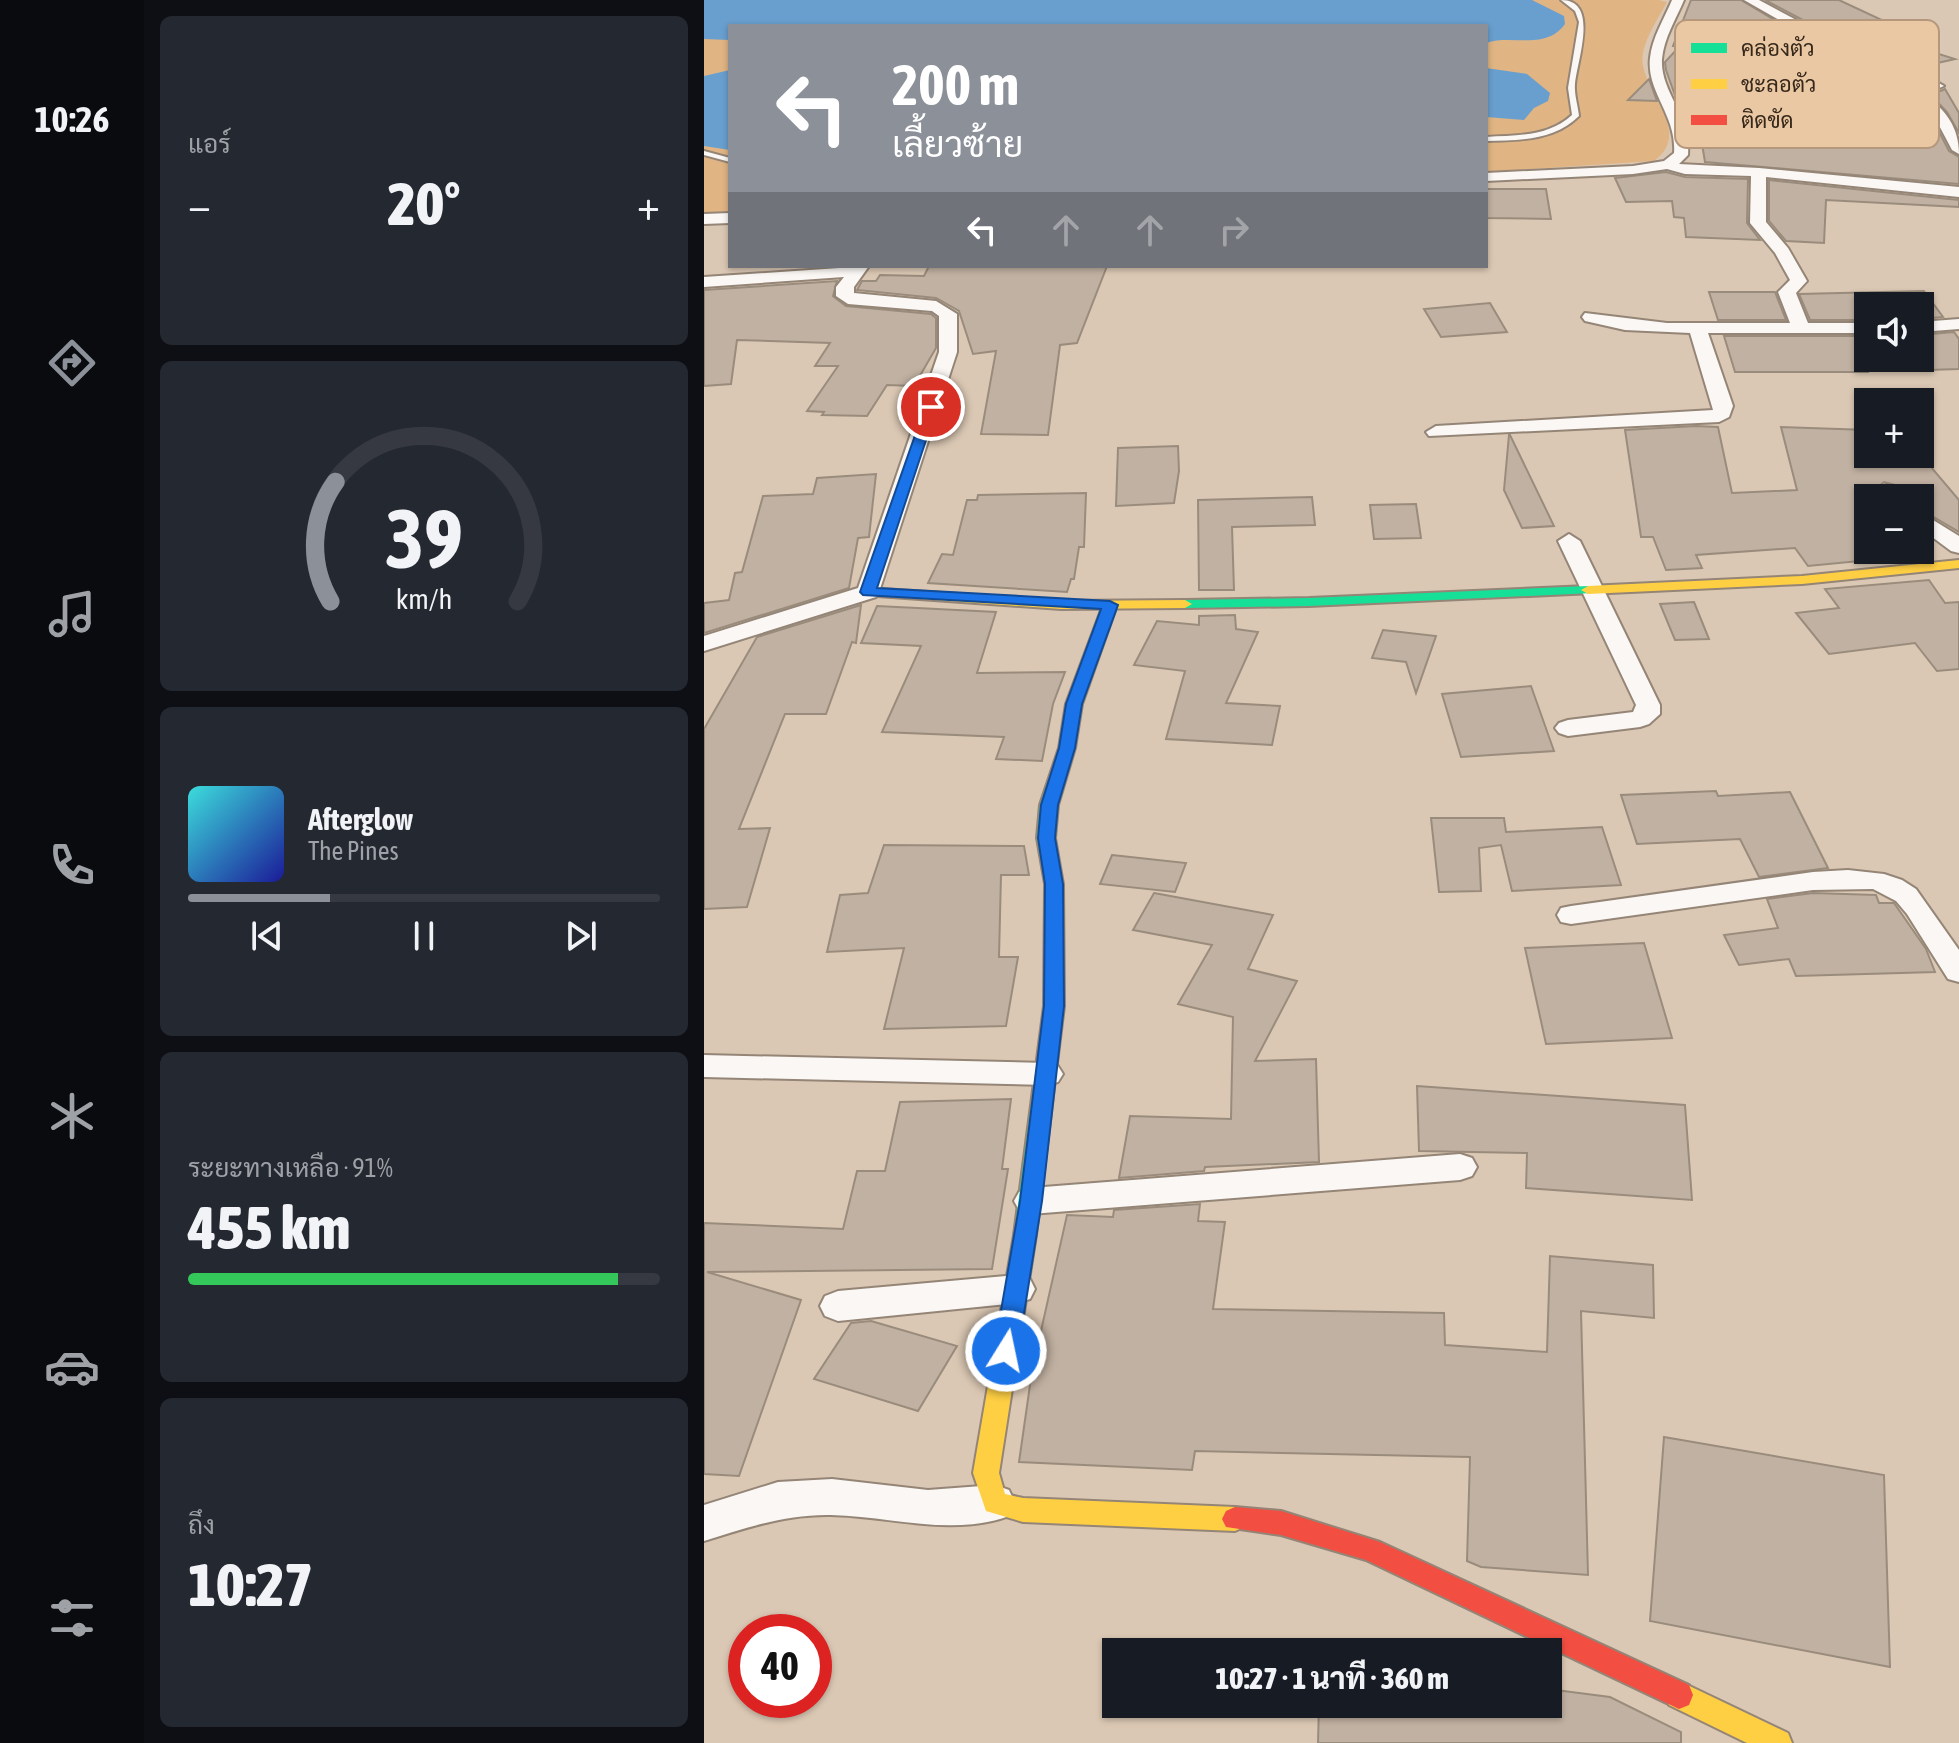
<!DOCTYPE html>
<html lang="th">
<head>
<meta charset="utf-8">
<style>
	:root { --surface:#171b24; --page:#242831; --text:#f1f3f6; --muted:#9ea1a6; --line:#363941; --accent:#8c9099 }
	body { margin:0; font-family:"Asap Condensed",Sarabun,sans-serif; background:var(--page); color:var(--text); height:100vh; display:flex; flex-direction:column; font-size:30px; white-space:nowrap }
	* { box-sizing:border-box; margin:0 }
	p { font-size:26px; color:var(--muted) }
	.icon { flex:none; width:44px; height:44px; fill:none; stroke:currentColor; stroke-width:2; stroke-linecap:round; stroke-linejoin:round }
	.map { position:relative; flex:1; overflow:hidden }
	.sheet { display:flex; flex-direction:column; gap:16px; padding:16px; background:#0d0f14; width:560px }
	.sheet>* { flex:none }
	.guide { position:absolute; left:24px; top:24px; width:760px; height:244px; border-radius:0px; box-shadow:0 2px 6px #0004; background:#8c9099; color:#fff; overflow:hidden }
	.tools { position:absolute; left:1150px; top:292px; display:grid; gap:16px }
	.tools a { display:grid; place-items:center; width:80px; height:80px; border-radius:0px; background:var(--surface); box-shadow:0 2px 6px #0004; font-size:40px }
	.speed { position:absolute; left:24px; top:1614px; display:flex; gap:16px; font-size:40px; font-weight:700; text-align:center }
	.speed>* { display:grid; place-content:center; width:104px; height:104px; border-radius:50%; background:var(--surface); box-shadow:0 2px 6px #0004; line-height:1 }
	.speed .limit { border:12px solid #d22; background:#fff; color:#111 }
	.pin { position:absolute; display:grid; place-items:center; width:68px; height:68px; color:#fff; margin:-34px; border:4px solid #fff; border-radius:50%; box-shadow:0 2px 8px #0007 }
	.me { position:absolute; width:88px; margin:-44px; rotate:10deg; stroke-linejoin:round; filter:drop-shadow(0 0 6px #0008) }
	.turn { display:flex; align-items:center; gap:28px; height:168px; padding:0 32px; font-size:36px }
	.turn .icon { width:104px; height:104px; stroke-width:2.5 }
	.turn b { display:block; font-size:56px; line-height:68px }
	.lanes { display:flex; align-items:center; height:76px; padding:0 32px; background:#0003; justify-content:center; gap:40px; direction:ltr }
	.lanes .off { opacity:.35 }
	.big { font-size:60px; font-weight:800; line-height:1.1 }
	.sheet .tile { flex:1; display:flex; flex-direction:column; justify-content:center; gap:12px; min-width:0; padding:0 28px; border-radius:12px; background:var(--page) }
	.sheet .dial { align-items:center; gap:0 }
	.dial svg { height:208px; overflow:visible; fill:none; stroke:var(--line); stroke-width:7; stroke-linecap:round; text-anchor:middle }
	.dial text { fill:var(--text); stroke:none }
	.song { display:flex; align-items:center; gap:24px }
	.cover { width:96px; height:96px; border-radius:12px; background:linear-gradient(135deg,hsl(180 70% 55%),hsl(240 70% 35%)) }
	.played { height:8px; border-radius:4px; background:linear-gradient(90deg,var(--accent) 30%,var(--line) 30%) }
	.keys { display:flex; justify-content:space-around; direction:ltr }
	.heat { display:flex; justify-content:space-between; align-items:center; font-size:44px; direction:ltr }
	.charge { height:12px; border-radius:6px; background:linear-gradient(90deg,#34c759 91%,var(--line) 0) }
	.trip { position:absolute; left:398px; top:1638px; width:460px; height:80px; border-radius:0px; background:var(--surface); box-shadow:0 2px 6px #0004; font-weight:800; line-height:80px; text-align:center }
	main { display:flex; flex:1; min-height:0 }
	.tabs { display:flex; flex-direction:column; width:144px; justify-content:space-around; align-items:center; background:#090b0e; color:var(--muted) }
	.tabs .icon { width:56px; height:56px }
	.tabs .current { color:var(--accent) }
	.tabs b { font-size:36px; color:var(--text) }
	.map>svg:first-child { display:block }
	.green { fill:#e1b583 }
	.water { fill:#699fce }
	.building { fill:#c1b1a2; stroke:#9a8c7c; stroke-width:2 }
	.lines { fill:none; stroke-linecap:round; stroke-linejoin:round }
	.lane-casing { stroke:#948576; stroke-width:4 }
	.street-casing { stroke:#948576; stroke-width:4 }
	.fast-casing { stroke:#948576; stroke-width:4 }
	.slow-casing { stroke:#948576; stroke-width:4 }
	.jam-casing { stroke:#948576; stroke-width:4 }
	.lane { fill:#faf7f4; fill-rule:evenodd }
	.street { fill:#faf7f4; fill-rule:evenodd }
	.fast { fill:#16e098; fill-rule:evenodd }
	.slow { fill:#ffcf43; fill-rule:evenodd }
	.jam { fill:#f24e42; fill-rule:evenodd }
	.route { fill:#1a73e8; stroke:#114b97; stroke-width:2 }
	.key { fill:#ebc8a4; stroke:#b5987b; stroke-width:2 }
	.key-label { font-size:22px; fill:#36291b }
</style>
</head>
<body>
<main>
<nav class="tabs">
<b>10:26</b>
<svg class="icon current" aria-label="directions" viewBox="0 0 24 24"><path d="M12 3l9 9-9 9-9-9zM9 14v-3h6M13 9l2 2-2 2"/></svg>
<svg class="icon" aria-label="music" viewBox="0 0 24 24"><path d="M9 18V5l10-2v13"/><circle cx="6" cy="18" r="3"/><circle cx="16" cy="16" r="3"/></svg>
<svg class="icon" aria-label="phone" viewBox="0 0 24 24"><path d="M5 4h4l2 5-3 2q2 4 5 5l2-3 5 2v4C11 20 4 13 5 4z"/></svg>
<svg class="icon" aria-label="climate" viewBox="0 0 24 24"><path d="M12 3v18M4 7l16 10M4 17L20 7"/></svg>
<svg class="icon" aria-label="car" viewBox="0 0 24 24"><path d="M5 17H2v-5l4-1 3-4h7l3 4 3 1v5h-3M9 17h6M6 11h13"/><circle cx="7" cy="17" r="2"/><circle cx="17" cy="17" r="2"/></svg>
<svg class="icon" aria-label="filters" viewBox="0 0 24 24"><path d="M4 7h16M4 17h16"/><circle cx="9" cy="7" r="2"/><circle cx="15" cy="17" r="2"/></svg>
</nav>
<section class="sheet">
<div class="tile"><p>แอร์</p>
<div class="heat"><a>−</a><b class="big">20°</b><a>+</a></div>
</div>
<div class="tile dial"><svg viewBox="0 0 100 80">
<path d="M14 69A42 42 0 1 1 86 69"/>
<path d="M14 69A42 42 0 0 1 16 23" stroke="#8c9099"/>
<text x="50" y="56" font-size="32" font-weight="700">39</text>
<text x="50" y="72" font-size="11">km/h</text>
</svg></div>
<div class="tile">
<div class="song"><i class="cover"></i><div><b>Afterglow</b><p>The Pines</p></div></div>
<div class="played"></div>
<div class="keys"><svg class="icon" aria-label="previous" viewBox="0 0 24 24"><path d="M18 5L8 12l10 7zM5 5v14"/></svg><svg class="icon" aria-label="pause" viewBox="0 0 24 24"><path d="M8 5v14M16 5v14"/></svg><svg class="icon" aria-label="next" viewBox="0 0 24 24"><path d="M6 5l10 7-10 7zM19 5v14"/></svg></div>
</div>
<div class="tile"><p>ระยะทางเหลือ · 91%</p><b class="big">455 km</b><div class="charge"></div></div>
<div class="tile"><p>ถึง</p><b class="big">10:27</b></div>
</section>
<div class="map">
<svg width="1255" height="1743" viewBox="0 0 1255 1743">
	<rect width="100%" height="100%" fill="#dbc8b4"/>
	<path class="green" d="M0 0H955L963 2C954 19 935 46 939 66 946 99 987 134 950 161L782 172V26H26V211L0 213Z"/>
	<g class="water">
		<path d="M0 0H828L860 16 861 24C842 51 807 34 782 43V26H26V40L0 39Z"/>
		<path d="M782 68 823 74 846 93 844 101 830 108 820 120 782 117Z"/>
		<path d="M26 70V150L0 146V76Z"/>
	</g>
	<g class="building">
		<path d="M987 0H1037L1104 40 1206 69 1215 64 1214 59 1114 28 1061 0H1135L1210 35 1187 39 1251 59 1220 66 1232 79 1211 84 1204 95 1227 116 1245 151 1255 157V184L1001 162 991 101H973L962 70 961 62 975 47 969 46Z"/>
		<path d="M945 79 953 101 924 100Z"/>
		<path d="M1241 89 1255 113V133L1243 112 1227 95Z"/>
		<path d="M962 172 981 177 1044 179 1043 223 1056 240 982 237 980 218 970 217 968 201 922 202 911 178Z"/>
		<path d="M1065 180 1255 200V207L1122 200 1120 243 1082 241 1065 221Z"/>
		<path d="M782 189H842L847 219 782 218Z"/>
		<path d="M225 266H403L373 343 356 345 344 435 277 434 292 351 269 354 255 311 232 298 153 290 158 281H172L176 275 220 276Z"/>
		<path d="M133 281 129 296 142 306 227 314 232 318V348L210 386 183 385 163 416 118 415 120 412 103 411 134 366H111L126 343 33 340 27 384 0 386V290Z"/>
		<path d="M1220 291 1239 317 1216 319V306H1164V320H1106L1095 294Z"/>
		<path d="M1005 292H1071L1082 320H1014Z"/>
		<path d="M786 303 803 332 737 337 720 309Z"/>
		<path d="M1250 332 1255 339V369L1192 371 1190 358H1216V335Z"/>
		<path d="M1020 336H1164V372H1031Z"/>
		<path d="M992 426 1014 427 1028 493 1093 490 1077 427 1164 430V454H1216L1255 500V532L1216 509V498H1204L1191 485 1180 482 1169 491 1174 498H1164V550H1204L1208 556 1104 566 1091 548 992 555 998 568 962 570 949 537H937L921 430Z"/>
		<path d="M805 435H806L850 526 818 528 800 490Z"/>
		<path d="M474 446 475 471 470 503 412 506 414 448Z"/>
		<path d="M172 474 165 537 154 538 145 588 0 633V603L25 600 31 573 38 572 59 496 109 494 113 478Z"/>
		<path d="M382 493 380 547H375L370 579H367L363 592 224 583 238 554 249 555 263 500H273L274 495Z"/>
		<path d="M608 497 611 525 528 527 530 590H495L494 500Z"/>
		<path d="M712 504 717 538 670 539 666 505Z"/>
		<path d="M1225 580 1241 603 1255 602V669L1233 671 1211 643 1125 654 1092 613 1135 608 1121 589Z"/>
		<path d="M990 602 1005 639 971 640 956 604Z"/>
		<path d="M157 605 152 643 148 642 122 714H81L35 829 66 828 43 907 0 909V729L53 637Z"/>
		<path d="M173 606 292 612 273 673 361 672 349 704 338 761 292 759 300 737 178 732 217 646 157 643Z"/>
		<path d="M531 615 532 629 554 632 522 703 576 706 568 745 462 739 481 671 430 665 453 621 495 625V616Z"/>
		<path d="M679 630 732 636 712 693 702 662 668 658Z"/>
		<path d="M827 686 850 751 757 757 738 694Z"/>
		<path d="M1012 791 1014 796 1086 792 1124 868 1055 877 1036 839 933 844 917 795Z"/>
		<path d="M727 818H800L802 832 898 827 917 885 808 891 797 845 775 848 777 891 735 892Z"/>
		<path d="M180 845 320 846 325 875H297L295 957H314L302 1026 180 1029 200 948 123 952 136 895 164 893Z"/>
		<path d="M408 855 482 863 471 892 396 884Z"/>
		<path d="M450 893 569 915 544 969 593 981 551 1061 612 1059 615 1162 501 1167 500 1171 415 1178 426 1116 527 1119 529 1017 474 1004 508 945 429 930Z"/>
		<path d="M1109 893 1172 895 1175 903H1190L1222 949 1231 972 1092 976 1085 959 1035 965 1020 935 1074 928 1063 899Z"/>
		<path d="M940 943 968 1038 842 1044 821 948Z"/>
		<path d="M713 1086 981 1105 988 1200 822 1188 823 1153 715 1151Z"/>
		<path d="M307 1099 298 1169H304L288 1269 3 1272 97 1300 35 1476 0 1474V1223L139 1229 153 1171H181L196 1102Z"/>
		<path d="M496 1204 494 1221 521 1222 509 1309 740 1313 741 1345 843 1352 846 1256 949 1265 950 1318 877 1311 884 1575 777 1567 763 1561 766 1457 491 1451 488 1470 315 1462 328 1371 363 1215 409 1217 410 1210Z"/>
		<path d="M167 1321 253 1346 214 1411 110 1379 147 1323Z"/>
		<path d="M960 1437 1180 1475 1186 1667 946 1621Z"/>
		<path d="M616 1644 733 1646V1652H616Z"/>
		<path d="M844 1689 906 1697 977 1732V1743H614L615 1704H844Z"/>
	</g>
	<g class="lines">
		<g class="lane-casing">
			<g id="lane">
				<path d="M857 0C896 0 873 61 871 84 870 94 874 106 875 116 850 141 815 140 782 141V137C813 135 844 137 868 115L864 88 875 22 871 11Z"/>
				<path d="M0 151 26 158V162L0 155Z"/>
			</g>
		</g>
		<g class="street-casing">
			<g id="street">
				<path d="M968 0H980C972 19 960 38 958 59 956 92 987 115 984 155L975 164 1055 168 1255 187V197L1062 177V222L1084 248 1103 281 1092 293 1104 323H1164V333H1004L1029 406 1025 417 1015 422 725 436 722 432 732 426 1009 410 986 333 921 330 881 321 878 317 881 313 963 323H1086L1074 292 1086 280 1071 253 1046 223 1047 176 981 174 963 169 929 174 782 181V173L929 166 960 161 970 153C973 116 942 91 946 58 948 38 960 19 968 0Z"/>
				<path d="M1040 0H1055L1113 31 1213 62 1207 66 1105 37Z"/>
				<path d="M1233 82 1240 86 1221 94C1242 111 1255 127 1255 154L1248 150 1229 114 1207 95 1212 87Z"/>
				<path d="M26 213V223L0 224V214Z"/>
				<path d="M165 266 150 287V293L232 301 253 314V352L175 592 172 597 0 651V636L154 588 235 352V316L228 311 144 304 132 296V287L140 277 0 287V277Z"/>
				<path d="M1255 319V329L1216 332V322Z"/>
				<path d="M1182 485 1189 487 1201 498H1178L1172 491Z"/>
				<path d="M1216 512 1255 536V553L1247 551 1216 528Z"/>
				<path d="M865 534 876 541 956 705V714L945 724 936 727 864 736 855 733 851 728 855 723 864 720 929 712 932 705 854 541Z"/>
				<path d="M1144 870 1180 874 1198 880 1212 889 1255 950V982L1244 979 1203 914 1192 901 1169 889 1109 890 867 924 857 922 853 915 857 908 867 906 1109 872Z"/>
				<path d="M0 1055 343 1063 354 1066 359 1074 354 1082 343 1085 0 1077Z"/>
				<path d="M756 1154 768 1158 773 1167 768 1176 756 1180 327 1214 315 1210 310 1201 315 1192 327 1188Z"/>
				<path d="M313 1275 326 1279 331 1289 326 1299 313 1303 134 1321 121 1316 116 1306 121 1296 134 1291Z"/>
				<path d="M128 1479 224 1490 291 1485 305 1490 311 1503 305 1516C247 1537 186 1516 127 1515 82 1514 42 1528 0 1541V1505L74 1482Z"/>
			</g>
		</g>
		<g class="fast-casing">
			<g id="fast">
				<path d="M884 586 891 590 889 593 605 606 481 608 474 604 481 600 605 598Z"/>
				<path d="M406 601 413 605 378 704 371 748 354 805 351 838 359 884 360 1006 332 1235 329 1241 321 1244 313 1241 310 1235 340 1006 341 884 333 838 336 805 355 748 362 704 399 605Z"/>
			</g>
		</g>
		<g class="slow-casing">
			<g id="slow">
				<path d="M1255 560V568L1098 584 884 594 877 590 884 586 1098 576Z"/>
				<path d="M164 588 357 601 481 600 488 604 481 608 357 609 159 595 157 592Z"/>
				<path d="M321 1226 329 1229 332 1235 295 1473 301 1494 319 1498 531 1507 540 1511 544 1519 540 1527 531 1531 319 1522 282 1511 269 1473 310 1235 313 1229Z"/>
				<path d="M975 1681 1084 1733 1088 1743H1043L965 1705 961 1695 965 1685Z"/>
			</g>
		</g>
		<g class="jam-casing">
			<path id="jam" d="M531 1507 577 1511 676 1542 985 1685 989 1695 985 1705 975 1709 662 1560 577 1535 522 1527 518 1519 522 1511Z"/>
		</g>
		<use href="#lane" class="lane"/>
		<use href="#street" class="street"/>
		<use href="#fast" class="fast"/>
		<use href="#slow" class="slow"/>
		<use href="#jam" class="jam"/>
	</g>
	<path class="route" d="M227 403 233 407 173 588 406 601 414 605 378 704 371 748 354 805 351 838 359 884 360 1006 338 1201 314 1351 311 1358 302 1361 294 1358 290 1351 316 1201 340 1006 341 884 334 838 337 805 355 748 362 704 397 609 159 595 156 592 221 407Z"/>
	<rect x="971" y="20" width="264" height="128" rx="12" class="key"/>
	<rect x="987" y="43" width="36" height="10" fill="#16e098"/>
	<rect x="987" y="79" width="36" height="10" fill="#ffcf43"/>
	<rect x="987" y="115" width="36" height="10" fill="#f24e42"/>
	<g class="key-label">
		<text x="1037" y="56">คล่องตัว</text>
		<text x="1037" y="92">ชะลอตัว</text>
		<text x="1037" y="128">ติดขัด</text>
	</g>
</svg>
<div class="tools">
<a><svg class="icon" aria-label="sound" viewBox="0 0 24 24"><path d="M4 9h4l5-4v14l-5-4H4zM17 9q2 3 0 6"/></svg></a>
<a>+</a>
<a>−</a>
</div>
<div class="speed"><div class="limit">40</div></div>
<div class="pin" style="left:227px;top:407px;background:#d93025"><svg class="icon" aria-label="arrive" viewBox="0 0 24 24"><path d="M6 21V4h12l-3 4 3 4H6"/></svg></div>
<svg class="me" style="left:302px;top:1351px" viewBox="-20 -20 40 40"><circle r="17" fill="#1a73e8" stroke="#fff" stroke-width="3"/><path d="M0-11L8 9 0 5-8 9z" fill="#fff"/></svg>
<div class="trip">10:27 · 1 นาที · 360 m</div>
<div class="guide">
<div class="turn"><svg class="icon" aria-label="left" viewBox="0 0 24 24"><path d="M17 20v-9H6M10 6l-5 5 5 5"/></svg><div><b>200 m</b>เลี้ยวซ้าย</div></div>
<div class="lanes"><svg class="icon" aria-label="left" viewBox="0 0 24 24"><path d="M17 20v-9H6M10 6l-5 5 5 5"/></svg><svg class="icon off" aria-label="ahead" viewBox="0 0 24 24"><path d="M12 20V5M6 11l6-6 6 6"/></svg><svg class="icon off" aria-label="ahead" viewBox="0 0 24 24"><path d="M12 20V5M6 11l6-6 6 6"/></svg><svg class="icon off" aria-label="right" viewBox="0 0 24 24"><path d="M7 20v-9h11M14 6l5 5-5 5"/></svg></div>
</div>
</div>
</main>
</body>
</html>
